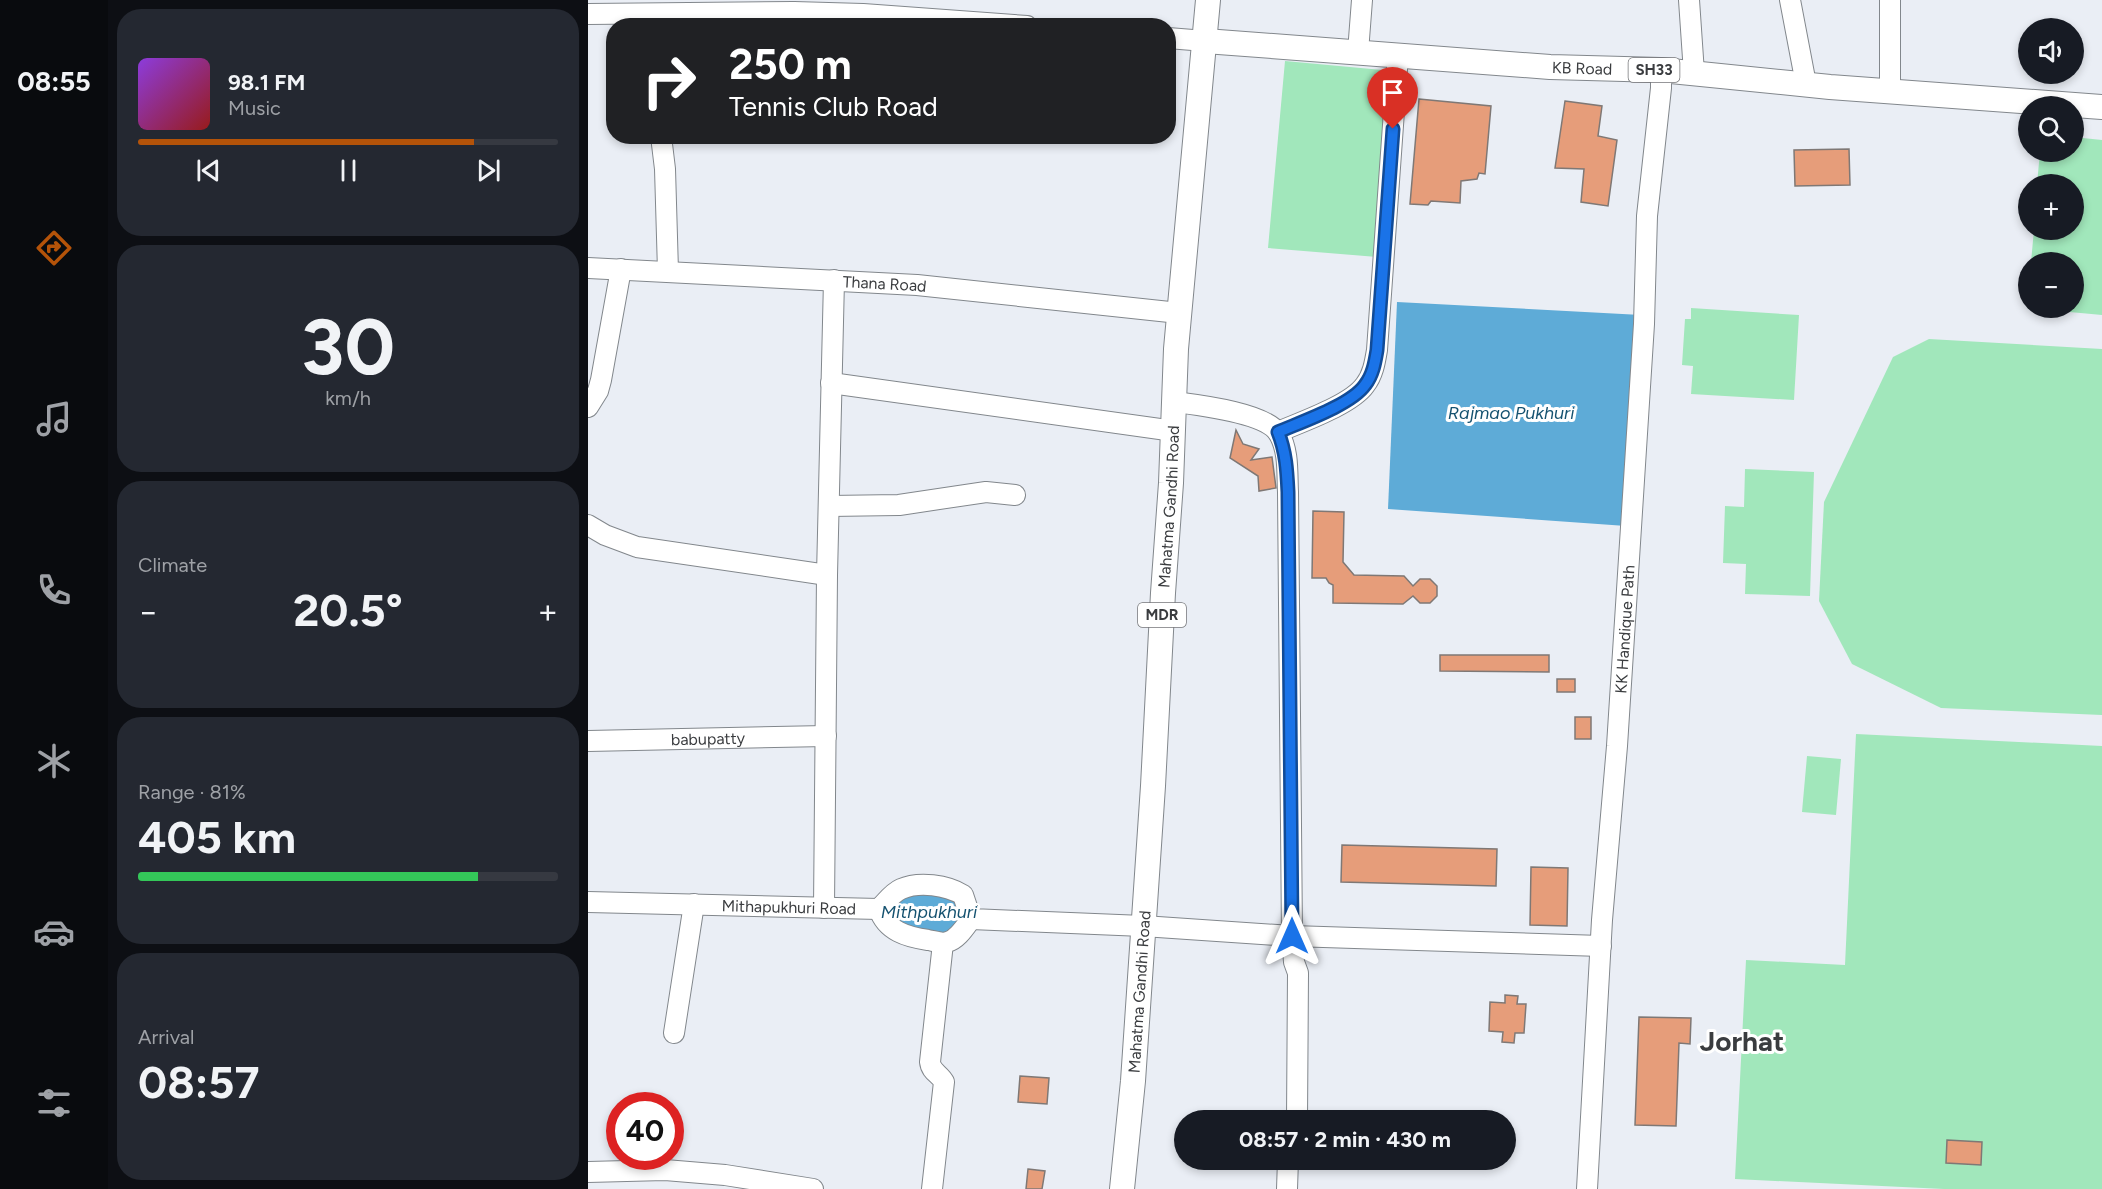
<!DOCTYPE html>
<html lang="en">
<head>
<meta charset="utf-8">
<style>
	:root { --surface:#171b24; --page:#242831; --text:#f1f3f6; --muted:#9ea1a6; --line:#363941; --accent:#b45309 }
	body { margin:0; font-family:Figtree,sans-serif; background:var(--page); color:var(--text); height:100vh; display:flex; flex-direction:column; font-size:22px; white-space:nowrap }
	* { box-sizing:border-box; margin:0 }
	p { font-size:20px; color:var(--muted) }
	.icon { flex:none; width:33px; height:33px; fill:none; stroke:currentColor; stroke-width:2; stroke-linecap:round; stroke-linejoin:round }
	.map { position:relative; flex:1; overflow:hidden }
	.panel { display:flex; flex-direction:column; gap:9px; padding:9px; background:#0d0f14; width:480px }
	.panel>* { flex:none }
	.guide { position:absolute; left:18px; top:18px; width:570px; height:126px; border-radius:24px; box-shadow:0 3px 9px #0003; background:#202124; color:#fff; overflow:hidden }
	.controls { position:absolute; left:1430px; top:18px; display:grid; gap:12px }
	.controls a { display:grid; place-items:center; width:66px; height:66px; border-radius:50%; background:var(--surface); box-shadow:0 3px 9px #0003; font-size:30px }
	.speed { position:absolute; left:18px; top:1092px; display:flex; gap:12px; font-size:30px; font-weight:700; text-align:center }
	.speed>* { display:grid; place-content:center; width:78px; height:78px; border-radius:50%; background:var(--surface); box-shadow:0 3px 9px #0003; line-height:1 }
	.speed .limit { border:9px solid #d22; background:#fff; color:#111 }
	.pin { position:absolute; display:grid; place-items:center; width:51px; height:51px; color:#fff; margin:-62px -26px; border-radius:50% 50% 50% 0; rotate:-45deg; box-shadow:0 0 6px #0007 }
	.pin .icon { rotate:45deg }
	.me { position:absolute; width:66px; margin:-33px; rotate:0deg; stroke-linejoin:round; filter:drop-shadow(0 0 4px #0008) }
	.turn { display:flex; align-items:center; gap:21px; height:126px; padding:0 24px; font-size:27px }
	.turn .icon { width:78px; height:78px; stroke-width:2.5 }
	.turn b { display:block; font-size:42px; line-height:51px }
	.big { font-size:45px; font-weight:700; line-height:1.1 }
	.panel .widget { flex:1; display:flex; flex-direction:column; justify-content:center; gap:9px; min-width:0; padding:0 21px; border-radius:24px; background:var(--page) }
	.panel .dial { align-items:center; gap:0 }
	.dial b { font-size:78px; line-height:1 }
	.song { display:flex; align-items:center; gap:18px }
	.cover { width:72px; height:72px; border-radius:9px; background:linear-gradient(135deg,hsl(270 70% 55%),hsl(0 70% 35%)) }
	.played { height:6px; border-radius:3px; background:linear-gradient(90deg,var(--accent) 80%,var(--line) 80%) }
	.keys { display:flex; justify-content:space-around; direction:ltr }
	.heat { display:flex; justify-content:space-between; align-items:center; font-size:33px; direction:ltr }
	.charge { height:9px; border-radius:4px; background:linear-gradient(90deg,#34c759 81%,var(--line) 0) }
	.trip { position:absolute; left:586px; top:1110px; width:342px; height:60px; border-radius:30px; background:var(--surface); box-shadow:0 3px 9px #0003; font-weight:700; line-height:60px; text-align:center }
	main { display:flex; flex:1; min-height:0 }
	.menu { display:flex; flex-direction:column; width:108px; justify-content:space-around; align-items:center; background:#090b0e; color:var(--muted) }
	.menu .icon { width:42px; height:42px }
	.menu .current { color:var(--accent) }
	.menu b { font-size:27px; color:var(--text) }
	.map>svg:first-child { display:block }
	.green { fill:#a1e7bb }
	.water { fill:#5eabd7 }
	.building { fill:#e69d7a; stroke:#7f7875; stroke-width:1.5 }
	.lines { fill:none; stroke-linecap:round; stroke-linejoin:round }
	.minor-casing { stroke:#82878c; stroke-width:22 }
	.major-casing { stroke:#82878c; stroke-width:26 }
	.minor { stroke:#fff; stroke-width:20 }
	.major { stroke:#fff; stroke-width:24 }
	.route-casing { stroke:#114b97; stroke-width:15 }
	.route { stroke:#1a73e8; stroke-width:10 }
	.labels { text-anchor:middle; dominant-baseline:central; stroke-width:6; stroke-linejoin:round; paint-order:stroke }
	.shield { fill:#fff; stroke:#757679; stroke-width:1.5 }
	.shield-label { font-size:15px; font-weight:bold; fill:#3a3c3f }
	.street-label { font-size:16px; fill:#3a3c3f; stroke:#fff }
	.water-label { font-size:18px; font-style:italic; fill:#155270; stroke:#fff }
	.town-label { font-size:28px; font-weight:bold; fill:#3a3c3f; stroke:#fff }
</style>
</head>
<body>
<main>
<nav class="menu">
<b>08:55</b>
<svg class="icon current" aria-label="directions" viewBox="0 0 24 24"><path d="M12 3l9 9-9 9-9-9zM9 14v-3h6M13 9l2 2-2 2"/></svg>
<svg class="icon" aria-label="music" viewBox="0 0 24 24"><path d="M9 18V5l10-2v13"/><circle cx="6" cy="18" r="3"/><circle cx="16" cy="16" r="3"/></svg>
<svg class="icon" aria-label="phone" viewBox="0 0 24 24"><path d="M5 4h4l2 5-3 2q2 4 5 5l2-3 5 2v4C11 20 4 13 5 4z"/></svg>
<svg class="icon" aria-label="climate" viewBox="0 0 24 24"><path d="M12 3v18M4 7l16 10M4 17L20 7"/></svg>
<svg class="icon" aria-label="car" viewBox="0 0 24 24"><path d="M5 17H2v-5l4-1 3-4h7l3 4 3 1v5h-3M9 17h6M6 11h13"/><circle cx="7" cy="17" r="2"/><circle cx="17" cy="17" r="2"/></svg>
<svg class="icon" aria-label="filters" viewBox="0 0 24 24"><path d="M4 7h16M4 17h16"/><circle cx="9" cy="7" r="2"/><circle cx="15" cy="17" r="2"/></svg>
</nav>
<section class="panel">
<div class="widget">
<div class="song"><i class="cover"></i><div><b>98.1 FM</b><p>Music</p></div></div>
<div class="played"></div>
<div class="keys"><svg class="icon" aria-label="previous" viewBox="0 0 24 24"><path d="M18 5L8 12l10 7zM5 5v14"/></svg><svg class="icon" aria-label="pause" viewBox="0 0 24 24"><path d="M8 5v14M16 5v14"/></svg><svg class="icon" aria-label="next" viewBox="0 0 24 24"><path d="M6 5l10 7-10 7zM19 5v14"/></svg></div>
</div>
<div class="widget dial"><b>30</b><p>km/h</p></div>
<div class="widget"><p>Climate</p>
<div class="heat"><a>−</a><b class="big">20.5°</b><a>+</a></div>
</div>
<div class="widget"><p>Range · 81%</p><b class="big">405 km</b><div class="charge"></div></div>
<div class="widget"><p>Arrival</p><b class="big">08:57</b></div>
</section>
<div class="map">
<svg width="1514" height="1189" viewBox="0 0 1514 1189">
	<rect width="100%" height="100%" fill="#eaeef5"/>
	<g class="green">
		<path d="M697 61 805 71 789 257 680 248Z"/>
		<path d="M1485 137 1514 140V315L1439 308 1440 298V308H1485V262H1443L1446 230H1485V184H1449L1452 152H1485Z"/>
		<path d="M1103 308 1211 315 1206 400 1103 394 1105 366 1094 365 1097 319H1103Z"/>
		<path d="M1341 339 1514 349V715L1353 708 1264 664 1231 601 1236 502 1305 357Z"/>
		<path d="M1157 469 1226 472 1222 596 1157 594 1158 564 1135 563 1137 506 1156 507Z"/>
		<path d="M1268 734 1514 746V1189H1356L1147 1179 1158 960 1257 965Z"/>
		<path d="M1219 756 1253 759 1248 815 1214 812Z"/>
	</g>
	<g class="water">
		<path d="M809 302 1053 315 1038 526 800 509Z"/>
		<path d="M339 890C365 900 385 904 364 936L311 926C308 914 309 906 315 895Z"/>
	</g>
	<g class="building">
		<path d="M831 99 903 106 897 174 891 173 889 179 873 181 872 203 843 201 840 205 822 204Z"/>
		<path d="M977 101 1014 106 1010 136 1029 140 1020 206 993 202 996 169 967 168Z"/>
		<path d="M1261 149 1262 185 1207 186 1206 150Z"/>
		<path d="M648 430 655 444 671 449 663 460 684 457 688 488 671 491 670 476 642 458Z"/>
		<path d="M725 511 756 512 755 562 766 575 816 576 825 586 832 579H842L849 586V596L842 603H832L825 596 815 604 745 603V585L741 583 738 578H724Z"/>
		<path d="M852 655H961V672L852 671Z"/>
		<rect x="969" y="679" width="18" height="13"/>
		<rect x="987" y="717" width="16" height="22"/>
		<path d="M754 845 909 849 908 886 753 882Z"/>
		<path d="M943 867 980 868 979 926 942 925Z"/>
		<path d="M917 995 930 996 929 1004H938L936 1033H927L926 1043 914 1042 915 1032 901 1031 902 1002 917 1003Z"/>
		<path d="M1051 1017 1103 1018 1102 1044 1091 1043 1088 1126 1047 1125Z"/>
		<path d="M432 1076 461 1078 459 1104 430 1102Z"/>
		<path d="M1359 1140 1394 1142 1393 1165 1358 1163Z"/>
		<path d="M440 1169 457 1171 454 1189H438Z"/>
	</g>
	<g class="lines">
		<g class="minor-casing">
			<g id="minor">
				<path d="M1101 0 1106 73"/>
				<path d="M1202 0 1218 84"/>
				<path d="M1302 0V91"/>
				<path d="M0 14 206 12 275 14 439 26"/>
				<path d="M580 38 617 41"/>
				<path d="M770 52 774 0"/>
				<path d="M73 136 77 169 80 271"/>
				<path id="s1" d="M0 268 329 285 591 313"/>
				<path d="M243 383 586 431"/>
				<path d="M587 402C610 405 679 413 691 434 701 451 699 473 700 492L704 936 706 962 710 973 709 1120"/>
				<path d="M0 407 10 391 13 380 33 269"/>
				<path d="M690 432C713 422 763 405 777 385 785 375 787 362 789 350L810 55"/>
				<path d="M241 506 311 505 398 492 427 495"/>
				<path d="M0 525 17 535 49 547 239 575"/>
				<path id="s2" d="M0 741 238 736"/>
				<path id="s3" d="M0 902 291 909C298 902 304 893 313 889 331 881 359 885 375 895L383 919 555 926 704 936 1013 946"/>
				<path d="M236 908 239 575 246 280"/>
				<path d="M291 909C298 931 319 937 340 940 346 941 354 944 359 942 369 940 377 927 383 919"/>
				<path d="M86 1033 106 904"/>
				<path d="M0 1172 77 1170 137 1175 225 1189"/>
				<path d="M344 1189 356 1082C352 1074 343 1072 342 1062L355 943"/>
				<path d="M699 1189 700 1160"/>
				<path id="s4" d="M999 1189 1014 920 1029 746 1056 324 1059 216 1073 88V70"/>
			</g>
		</g>
		<g class="major-casing">
			<g id="major">
				<path id="s5" d="M617 41 962 67 1073 70 1242 87 1514 107"/>
				<path id="s6" d="M534 1189 545 1081 565 786 575 593 583 483 588 349 620 0"/>
			</g>
		</g>
		<use href="#minor" class="minor"/>
		<use href="#major" class="major"/>
	</g>
	<g class="lines">
		<g class="route-casing">
			<path id="route" d="M704 936 700 492C699 471 698 452 690 432 713 422 763 405 777 385 785 375 787 362 789 350L805 129"/>
		</g>
		<use href="#route" class="route"/>
	</g>
	<g class="labels">
		<g class="shield">
			<rect x="1040.5" y="58" width="51" height="24" rx="4.5"/>
			<rect x="550" y="603" width="48" height="24" rx="4.5"/>
		</g>
		<g class="shield-label">
			<text x="1066" y="70">SH33</text>
			<text x="574" y="615">MDR</text>
		</g>
		<g class="street-label">
			<text stroke="none"><textPath href="#s5" startOffset="378">KB Road</textPath></text>
			<text stroke="none"><textPath href="#s1" startOffset="297">Thana Road</textPath></text>
			<text stroke="none"><textPath href="#s6" startOffset="684">Mahatma Gandhi Road</textPath></text>
			<text stroke="none"><textPath href="#s4" startOffset="561">KK Handique Path</textPath></text>
			<text stroke="none"><textPath href="#s2" startOffset="120">babupatty</textPath></text>
			<text stroke="none"><textPath href="#s3" startOffset="201">Mithapukhuri Road</textPath></text>
			<text stroke="none"><textPath href="#s6" startOffset="198">Mahatma Gandhi Road</textPath></text>
		</g>
		<g class="water-label">
			<text x="923" y="413">Rajmao Pukhuri</text>
			<text x="341" y="912">Mithpukhuri</text>
		</g>
		<g class="town-label">
			<text x="1154" y="1041">Jorhat</text>
		</g>
	</g>
</svg>
<div class="controls">
<a><svg class="icon" aria-label="sound" viewBox="0 0 24 24"><path d="M4 9h4l5-4v14l-5-4H4zM17 9q2 3 0 6"/></svg></a>
<a><svg class="icon" aria-label="search" viewBox="0 0 24 24"><circle cx="10" cy="10" r="6"/><path d="M15 15l6 6"/></svg></a>
<a>+</a>
<a>−</a>
</div>
<div class="speed"><div class="limit">40</div></div>
<div class="pin" style="left:805px;top:129px;background:#d93025"><svg class="icon" aria-label="arrive" viewBox="0 0 24 24"><path d="M6 21V4h12l-3 4 3 4H6"/></svg></div>
<svg class="me" style="left:704px;top:936px" viewBox="-20 -20 40 40"><path d="M0-17L14 15 0 8-14 15z" fill="#1a73e8" stroke="#fff" stroke-width="4"/></svg>
<div class="trip">08:57 · 2 min · 430 m</div>
<div class="guide">
<div class="turn"><svg class="icon" aria-label="right" viewBox="0 0 24 24"><path d="M7 20v-9h11M14 6l5 5-5 5"/></svg><div><b>250 m</b>Tennis Club Road</div></div>
</div>
</div>
</main>
</body>
</html>
